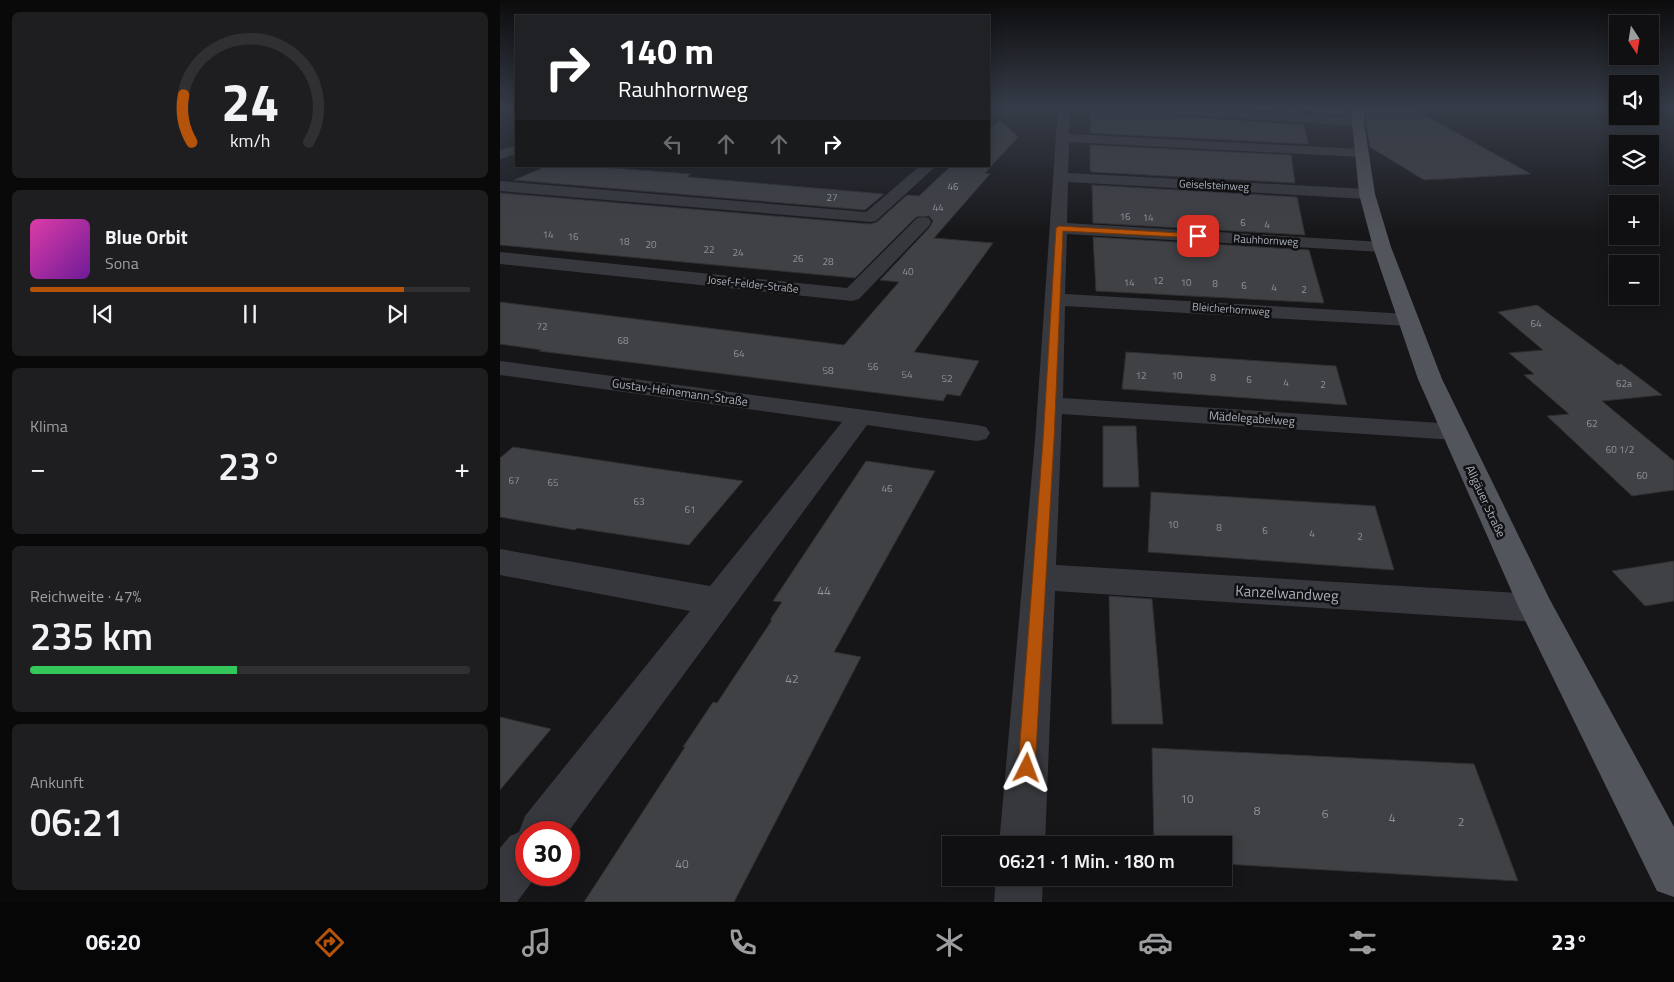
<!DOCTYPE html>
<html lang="de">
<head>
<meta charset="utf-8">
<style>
	:root { --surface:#101012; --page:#1e1e20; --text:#f1f3f6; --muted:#9c9d9f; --line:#303032; --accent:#b45309 }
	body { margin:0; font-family:"Titillium Web",sans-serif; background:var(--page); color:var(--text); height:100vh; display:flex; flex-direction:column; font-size:19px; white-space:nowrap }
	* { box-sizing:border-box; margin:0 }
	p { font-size:16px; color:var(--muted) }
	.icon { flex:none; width:28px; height:28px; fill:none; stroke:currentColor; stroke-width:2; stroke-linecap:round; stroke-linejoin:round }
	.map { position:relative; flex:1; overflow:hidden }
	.side { display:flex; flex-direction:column; gap:12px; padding:12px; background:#09090a; width:500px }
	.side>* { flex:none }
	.banner { position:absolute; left:15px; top:15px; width:475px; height:152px; border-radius:0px; box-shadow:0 2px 12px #0003,0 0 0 1px var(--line); background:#202124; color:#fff; overflow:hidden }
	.needle { width:32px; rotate:168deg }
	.buttons { position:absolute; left:1109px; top:15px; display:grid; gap:10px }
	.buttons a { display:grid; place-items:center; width:50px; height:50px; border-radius:0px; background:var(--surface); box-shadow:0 2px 12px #0003,0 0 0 1px var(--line); font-size:25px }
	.speed { position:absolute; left:15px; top:821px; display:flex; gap:10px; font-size:25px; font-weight:700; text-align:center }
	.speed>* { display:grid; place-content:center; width:65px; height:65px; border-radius:50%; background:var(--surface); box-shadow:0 2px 12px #0003,0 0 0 1px var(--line); line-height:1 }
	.speed .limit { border:8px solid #d22; background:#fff; color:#111 }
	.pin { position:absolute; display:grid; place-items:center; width:42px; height:42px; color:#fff; margin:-21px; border-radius:10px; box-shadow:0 2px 8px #0006 }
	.me { position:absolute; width:55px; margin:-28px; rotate:3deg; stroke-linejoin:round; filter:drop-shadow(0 0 4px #0008) }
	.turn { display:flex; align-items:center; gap:18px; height:105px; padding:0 20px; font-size:22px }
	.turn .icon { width:65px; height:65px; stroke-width:2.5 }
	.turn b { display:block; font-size:35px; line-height:42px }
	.lanes { display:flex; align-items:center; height:48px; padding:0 20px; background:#0003; justify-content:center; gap:25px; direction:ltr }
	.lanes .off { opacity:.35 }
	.big { font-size:38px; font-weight:600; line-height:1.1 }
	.side .tile { flex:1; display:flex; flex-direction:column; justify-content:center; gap:8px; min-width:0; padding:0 18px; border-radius:8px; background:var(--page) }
	.side .dial { align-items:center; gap:0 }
	.dial svg { height:130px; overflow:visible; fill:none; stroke:var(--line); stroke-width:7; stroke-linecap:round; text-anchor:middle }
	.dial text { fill:var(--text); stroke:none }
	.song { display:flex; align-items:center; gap:15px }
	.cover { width:60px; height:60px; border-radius:8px; background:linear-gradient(135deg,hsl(320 70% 55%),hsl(280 70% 35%)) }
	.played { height:5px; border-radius:2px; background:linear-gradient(90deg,var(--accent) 85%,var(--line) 85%) }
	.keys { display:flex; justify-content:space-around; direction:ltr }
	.heat { display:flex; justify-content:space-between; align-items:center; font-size:28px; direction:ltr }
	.charge { height:8px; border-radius:4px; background:linear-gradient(90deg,#34c759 47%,var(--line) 0) }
	.trip { position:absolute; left:442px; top:836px; width:290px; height:50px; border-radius:0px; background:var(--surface); box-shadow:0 2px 12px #0003,0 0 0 1px var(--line); font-weight:600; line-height:50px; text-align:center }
	.tabs { display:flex; height:80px; justify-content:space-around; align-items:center; background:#060607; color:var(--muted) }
	.tabs .icon { width:35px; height:35px }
	.tabs .on { color:var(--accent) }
	.tabs b { font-size:22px; color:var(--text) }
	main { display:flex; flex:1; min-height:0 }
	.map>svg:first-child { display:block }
	.building { fill:#404145; stroke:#303034 }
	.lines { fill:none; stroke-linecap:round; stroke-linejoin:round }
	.minor { fill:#37383d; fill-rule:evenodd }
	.major { fill:#53555c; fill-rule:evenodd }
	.route { fill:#b45309; stroke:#753606 }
	.labels { text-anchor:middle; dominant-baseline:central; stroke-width:5; stroke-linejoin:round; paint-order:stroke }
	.number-label { font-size:10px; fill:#8e929b }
	.far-street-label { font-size:11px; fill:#a8adb8; stroke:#111113 }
	.street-label { font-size:12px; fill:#a8adb8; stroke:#111113 }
	.near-number-label { font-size:12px; fill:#8e929b }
	.near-street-label { font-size:15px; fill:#a8adb8; stroke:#111113 }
</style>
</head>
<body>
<main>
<section class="side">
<div class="tile dial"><svg viewBox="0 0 100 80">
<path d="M14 69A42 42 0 1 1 86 69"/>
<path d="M14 69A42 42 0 0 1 9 40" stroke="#b45309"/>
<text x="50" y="56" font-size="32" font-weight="700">24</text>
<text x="50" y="72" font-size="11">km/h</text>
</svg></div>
<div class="tile">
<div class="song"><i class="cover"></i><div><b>Blue Orbit</b><p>Sona</p></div></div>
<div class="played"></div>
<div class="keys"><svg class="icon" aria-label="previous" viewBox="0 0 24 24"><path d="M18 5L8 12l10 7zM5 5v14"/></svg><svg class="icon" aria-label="pause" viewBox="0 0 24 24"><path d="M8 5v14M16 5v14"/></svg><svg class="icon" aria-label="next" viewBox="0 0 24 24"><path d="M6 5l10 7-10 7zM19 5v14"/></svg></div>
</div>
<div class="tile"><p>Klima</p>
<div class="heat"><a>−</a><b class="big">23°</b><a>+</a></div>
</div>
<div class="tile"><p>Reichweite · 47%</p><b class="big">235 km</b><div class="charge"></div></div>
<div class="tile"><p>Ankunft</p><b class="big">06:21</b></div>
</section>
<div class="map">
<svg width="1174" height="902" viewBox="0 0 1174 902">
	<rect width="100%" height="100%" fill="#161618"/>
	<g class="building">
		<path d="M714 107H800L801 113Z"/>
		<path d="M806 107H851V116L816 114Z"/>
		<path d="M867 107H910L1031 174 924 180 870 147 866 122Z"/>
		<path d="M591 110 804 125 808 144 590 133Z"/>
		<path d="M500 120 518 137 485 173 490 174 434 238 493 243 414 352 479 361 460 396 447 394 443 401 39 351 42 350 0 344V302L344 345 399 282 380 280 430 227 433 221 429 216 416 217 355 278 0 245V193L370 224 377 222 407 195 419 196 451 166H489V130Z"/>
		<path d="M590 145 791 155 795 183 592 172 590 170Z"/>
		<path d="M47 166H86L191 174 187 177 384 194 365 210 14 180Z"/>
		<path d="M592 185 797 197 805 235 593 223Z"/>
		<path d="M593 237 809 250 824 303 596 291Z"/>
		<path d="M1037 305 1118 365 1121 364 1162 395 1102 401 1174 461V490L1132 496 1047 416 1069 414 1024 375 1034 374 1009 353 1043 350 998 312Z"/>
		<path d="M626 352 836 366 847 405 622 389Z"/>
		<path d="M603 426H636L639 487H603Z"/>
		<path d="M13 447 145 467 243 481 189 545 77 528 75 530 0 517V458Z"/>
		<path d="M366 461 435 471 334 652 361 657 234 902H84L185 747H183L213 702 217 703 272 620H270L282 602 273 601Z"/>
		<path d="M651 492 875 506 894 570 648 552Z"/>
		<path d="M1174 561V601L1145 606 1112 571Z"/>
		<path d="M609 596 652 599 663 724H612Z"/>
		<path d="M0 717 51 729 0 790Z"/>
		<path d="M652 748 974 764 1018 881 724 864V845H654Z"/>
	</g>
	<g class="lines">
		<g class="minor">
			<path d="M489 107H498L493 114 489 115Z"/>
			<path d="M558 107H570L569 134 862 149 869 153 862 157 569 142 568 173 867 189 873 191 875 194 873 197 867 199 568 182 567 223 882 242 888 243 891 247 888 251 882 252 567 234 565 294 908 314 916 315 919 320 916 325 908 326 565 306 563 398 955 424 964 426 968 432 964 438 955 440 562 414 556 565 1036 594 1048 598 1053 608 1048 618 1036 622 555 591 545 845H499L535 440Z"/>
			<path d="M609 107H678L858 118 864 122 858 126 615 111Z"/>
			<path d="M1158 107H1174V112L1160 109Z"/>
			<path d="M16 145V154L0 159V150Z"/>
			<path d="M420 166H436L376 221 370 222 0 191V181L366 212Z"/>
			<path d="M423 217 429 218 431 222 429 226 359 299 352 301 0 264V252L347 288 417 218Z"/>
			<path d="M0 361 477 425 486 427 490 433 486 439 477 441 367 425 68 832H26V875H37L17 902H0V848L10 836 19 832 25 816 190 611 0 575V549L210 586 342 422 0 375Z"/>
			<path d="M496 878H543L542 902H494Z"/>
		</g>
		<path class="major" d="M853 107H865L864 122 875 194 891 247 942 379 1050 600 1174 827V897L1157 891 1019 608 918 379 873 247 859 194 852 122Z"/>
	</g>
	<linearGradient id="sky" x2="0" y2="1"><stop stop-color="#0c0c0d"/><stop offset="0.46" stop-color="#363c48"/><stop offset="1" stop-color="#363c48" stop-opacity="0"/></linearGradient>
	<rect width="1174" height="234" fill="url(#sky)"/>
	<path class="route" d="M559 226 698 234 702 236 698 238 563 231 554 440 535 768 533 775 527 777 520 775 518 768 543 440 556 228Z"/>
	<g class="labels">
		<g class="number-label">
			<text x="453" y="186">46</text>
			<text x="332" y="197">27</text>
			<text x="438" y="207">44</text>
			<text x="625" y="216">16</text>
			<text x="648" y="217">14</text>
			<text x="743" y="222">6</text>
			<text x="767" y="224">4</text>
			<text x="48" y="234">14</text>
			<text x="73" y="236">16</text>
			<text x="124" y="241">18</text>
			<text x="151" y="244">20</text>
			<text x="209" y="249">22</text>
			<text x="238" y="252">24</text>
			<text x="298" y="258">26</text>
			<text x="328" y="261">28</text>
			<text x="408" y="271">40</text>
			<text x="658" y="280">12</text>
			<text x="629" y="282">14</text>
			<text x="686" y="282">10</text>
			<text x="715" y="283">8</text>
			<text x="744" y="285">6</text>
			<text x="774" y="287">4</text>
			<text x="804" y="289">2</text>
			<text x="1036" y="323">64</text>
			<text x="42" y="326">72</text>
			<text x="123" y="340">68</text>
			<text x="239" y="353">64</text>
			<text x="373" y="366">56</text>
			<text x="328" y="370">58</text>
			<text x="407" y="374">54</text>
			<text x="641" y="375">12</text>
			<text x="677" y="375">10</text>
			<text x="713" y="377">8</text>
			<text x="447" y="378">52</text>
			<text x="749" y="379">6</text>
			<text x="786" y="382">4</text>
			<text x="1124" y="383">62a</text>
			<text x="823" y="384">2</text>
			<text x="1092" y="423">62</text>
			<text x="1120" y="449">60 1/2</text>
			<text x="1142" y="475">60</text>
			<text x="14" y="480">67</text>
			<text x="53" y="482">65</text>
			<text x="387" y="488">46</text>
			<text x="139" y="501">63</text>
			<text x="190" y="509">61</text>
			<text x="673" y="524">10</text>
			<text x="719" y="527">8</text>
			<text x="765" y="530">6</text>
			<text x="812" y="533">4</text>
			<text x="860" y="536">2</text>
		</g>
		<g class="far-street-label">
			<text transform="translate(714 185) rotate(3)">Geiselsteinweg</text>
			<text transform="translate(766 240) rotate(3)">Rauhhornweg</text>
			<text transform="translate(253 284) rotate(6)">Josef-Felder-Straße</text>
			<text transform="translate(731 309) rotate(4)">Bleicherhornweg</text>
		</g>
		<g class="street-label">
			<text transform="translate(180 392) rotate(8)">Gustav-Heinemann-Straße</text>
			<text transform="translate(752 418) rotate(4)">Mädelegabelweg</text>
			<text transform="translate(986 501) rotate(65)">Allgäuer Straße</text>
		</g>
		<g class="near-number-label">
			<text x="324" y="590">44</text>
			<text x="292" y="678">42</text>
			<text x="687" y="798">10</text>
			<text x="757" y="810">8</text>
			<text x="825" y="813">6</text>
			<text x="892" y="817">4</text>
			<text x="961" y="821">2</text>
			<text x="182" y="863">40</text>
		</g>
		<g class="near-street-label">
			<text transform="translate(787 593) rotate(3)">Kanzelwandweg</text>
		</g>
	</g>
</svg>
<div class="buttons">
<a><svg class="needle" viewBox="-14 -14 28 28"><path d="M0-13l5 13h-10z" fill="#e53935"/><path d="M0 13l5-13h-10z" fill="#9c9d9f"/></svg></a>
<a><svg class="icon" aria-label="sound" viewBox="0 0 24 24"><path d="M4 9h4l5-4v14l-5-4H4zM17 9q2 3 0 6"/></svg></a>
<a><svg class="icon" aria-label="layers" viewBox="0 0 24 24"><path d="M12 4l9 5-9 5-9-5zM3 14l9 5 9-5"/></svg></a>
<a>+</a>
<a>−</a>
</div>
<div class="speed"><div class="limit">30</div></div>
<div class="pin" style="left:698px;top:236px;background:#d93025"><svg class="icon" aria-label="arrive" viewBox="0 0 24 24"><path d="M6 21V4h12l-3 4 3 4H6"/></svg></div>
<svg class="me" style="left:527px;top:768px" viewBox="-20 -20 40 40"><path d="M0-17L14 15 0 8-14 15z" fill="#b45309" stroke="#fff" stroke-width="4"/></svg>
<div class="trip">06:21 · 1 Min. · 180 m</div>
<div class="banner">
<div class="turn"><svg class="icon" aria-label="right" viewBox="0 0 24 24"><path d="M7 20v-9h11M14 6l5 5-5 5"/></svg><div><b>140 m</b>Rauhhornweg</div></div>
<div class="lanes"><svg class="icon off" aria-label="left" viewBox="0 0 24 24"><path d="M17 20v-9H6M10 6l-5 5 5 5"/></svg><svg class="icon off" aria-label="ahead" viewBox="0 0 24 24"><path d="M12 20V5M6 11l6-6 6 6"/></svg><svg class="icon off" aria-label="ahead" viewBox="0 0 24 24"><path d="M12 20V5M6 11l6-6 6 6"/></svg><svg class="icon" aria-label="right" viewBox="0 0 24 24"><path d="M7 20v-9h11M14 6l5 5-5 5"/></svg></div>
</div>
</div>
</main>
<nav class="tabs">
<b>06:20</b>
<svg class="icon on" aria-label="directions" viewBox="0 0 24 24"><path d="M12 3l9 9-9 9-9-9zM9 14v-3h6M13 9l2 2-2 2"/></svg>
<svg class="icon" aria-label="music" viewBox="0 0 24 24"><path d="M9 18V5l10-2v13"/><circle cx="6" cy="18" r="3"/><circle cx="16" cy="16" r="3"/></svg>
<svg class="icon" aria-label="phone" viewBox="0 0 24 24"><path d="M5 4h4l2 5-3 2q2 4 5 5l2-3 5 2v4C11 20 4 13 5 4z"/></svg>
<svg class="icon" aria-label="climate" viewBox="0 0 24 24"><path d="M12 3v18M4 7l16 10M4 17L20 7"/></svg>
<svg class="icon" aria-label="car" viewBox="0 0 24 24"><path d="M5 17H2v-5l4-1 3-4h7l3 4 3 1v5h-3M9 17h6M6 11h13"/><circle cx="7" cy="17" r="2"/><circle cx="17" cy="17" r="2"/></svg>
<svg class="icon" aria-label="filters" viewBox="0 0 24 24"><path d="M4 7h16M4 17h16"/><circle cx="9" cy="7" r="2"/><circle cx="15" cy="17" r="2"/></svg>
<b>23°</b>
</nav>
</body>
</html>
